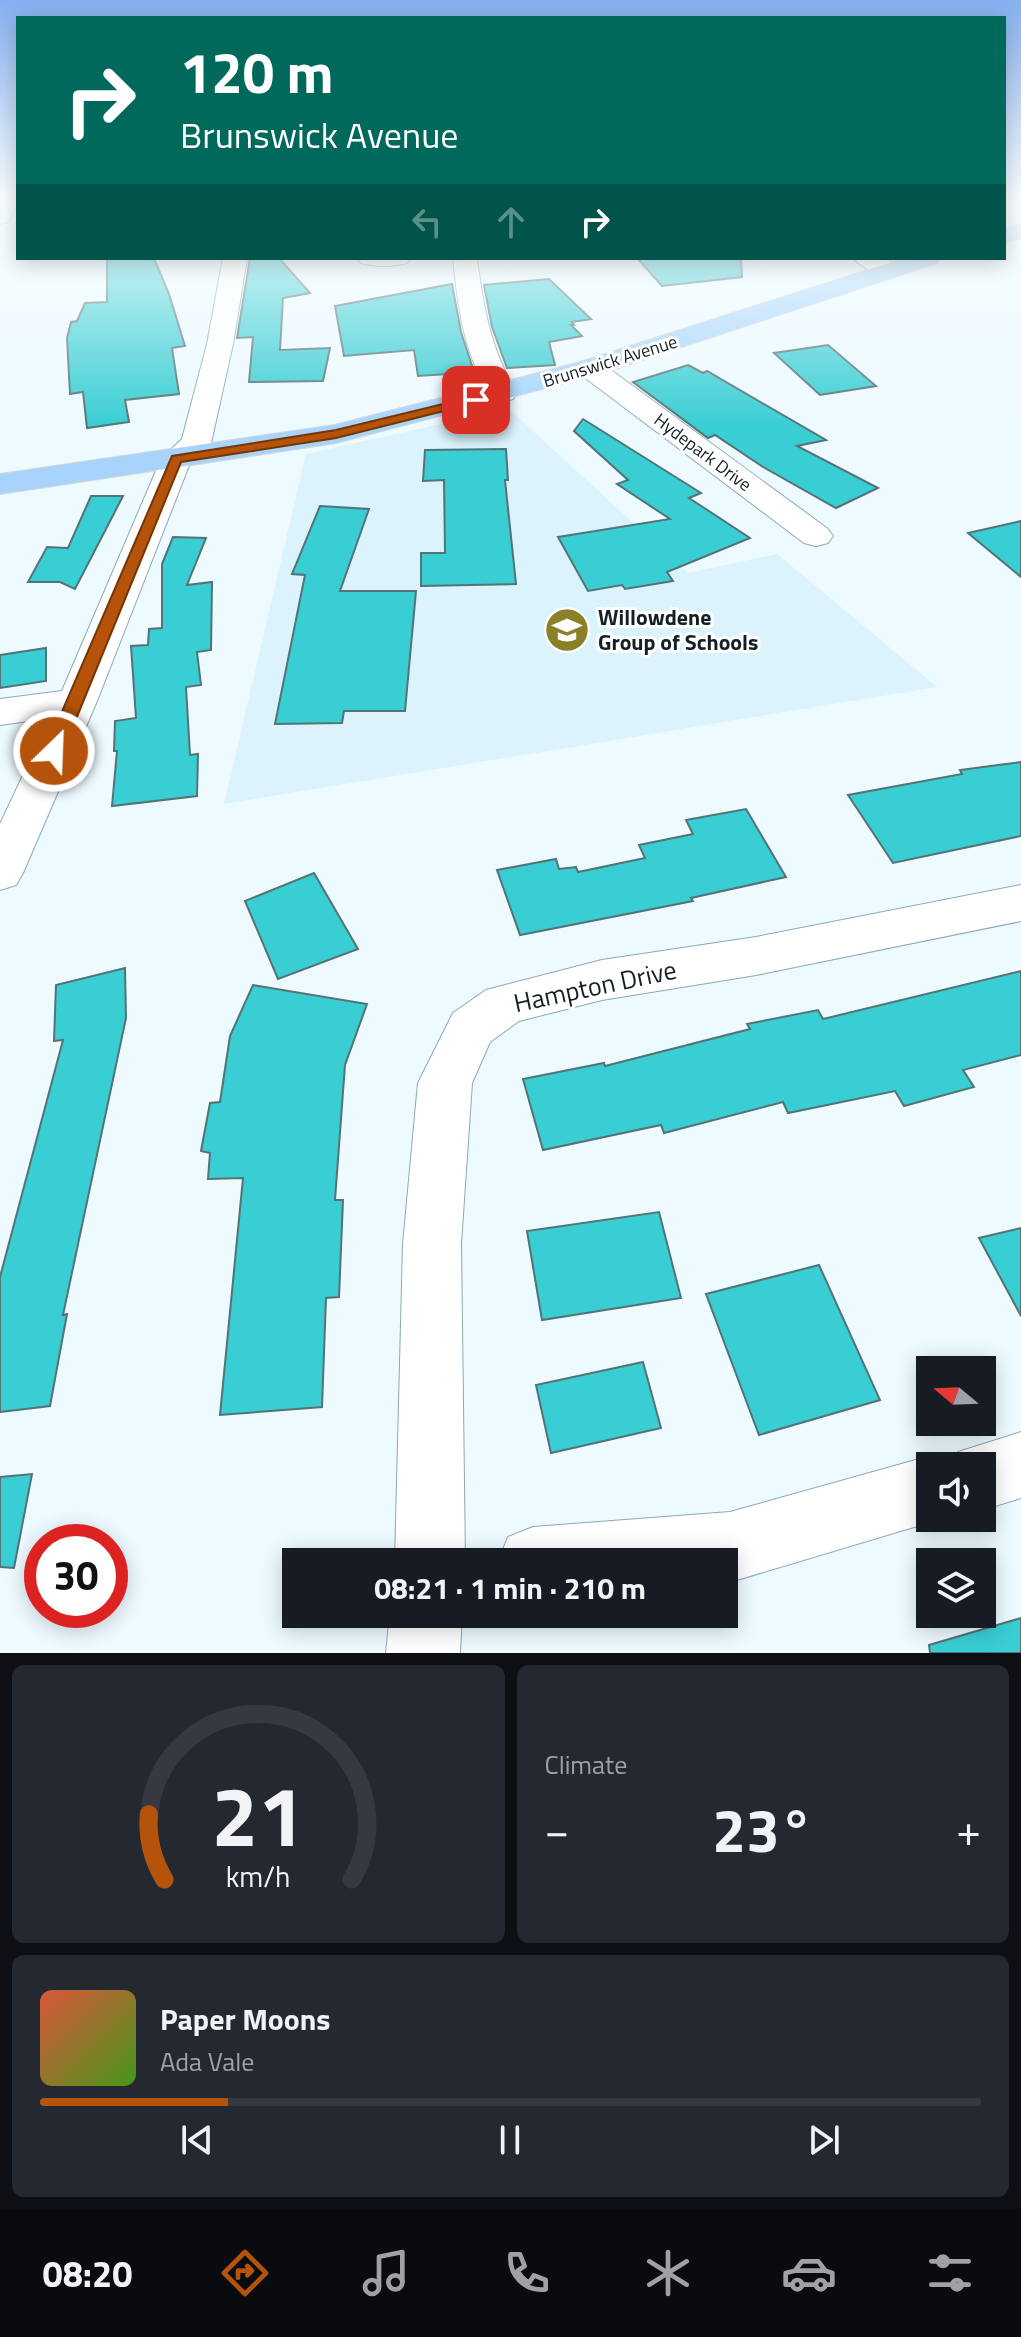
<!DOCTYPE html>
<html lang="en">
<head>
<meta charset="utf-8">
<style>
	:root { --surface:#171b24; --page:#242831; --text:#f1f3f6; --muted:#9ea1a6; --line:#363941; --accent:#b45309 }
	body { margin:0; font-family:"Titillium Web",sans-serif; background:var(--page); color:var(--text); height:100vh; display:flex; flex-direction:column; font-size:30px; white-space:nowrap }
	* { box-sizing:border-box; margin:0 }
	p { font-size:26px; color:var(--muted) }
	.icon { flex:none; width:44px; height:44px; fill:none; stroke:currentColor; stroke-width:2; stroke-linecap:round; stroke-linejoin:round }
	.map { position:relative; height:1653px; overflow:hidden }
	.drawer { display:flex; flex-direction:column; gap:12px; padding:12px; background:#0d0f14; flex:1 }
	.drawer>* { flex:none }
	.hud { position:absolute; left:16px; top:16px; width:990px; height:244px; border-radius:0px; box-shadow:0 4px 20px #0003; background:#00695c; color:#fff; overflow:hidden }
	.needle { width:52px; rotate:289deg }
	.buttons { position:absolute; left:916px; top:1356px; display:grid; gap:16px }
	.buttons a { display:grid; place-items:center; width:80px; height:80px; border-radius:0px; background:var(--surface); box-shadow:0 4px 20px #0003; font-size:40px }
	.speed { position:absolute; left:24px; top:1524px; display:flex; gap:16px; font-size:40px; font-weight:700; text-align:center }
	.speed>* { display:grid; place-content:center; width:104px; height:104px; border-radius:50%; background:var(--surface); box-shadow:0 4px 20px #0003; line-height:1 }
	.speed .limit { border:12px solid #d22; background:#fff; color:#111 }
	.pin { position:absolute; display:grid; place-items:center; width:68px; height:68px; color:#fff; margin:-34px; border-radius:16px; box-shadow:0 4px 12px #0006 }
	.me { position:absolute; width:88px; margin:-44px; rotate:24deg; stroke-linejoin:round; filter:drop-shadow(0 0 6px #0008) }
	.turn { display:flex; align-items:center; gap:28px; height:168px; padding:0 32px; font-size:36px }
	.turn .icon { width:104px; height:104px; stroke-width:2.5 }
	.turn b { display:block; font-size:56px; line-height:68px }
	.lanes { display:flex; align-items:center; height:76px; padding:0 32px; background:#0003; justify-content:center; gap:40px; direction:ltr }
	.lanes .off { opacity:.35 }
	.big { font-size:60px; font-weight:700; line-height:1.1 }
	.drawer .card { flex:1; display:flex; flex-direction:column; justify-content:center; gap:12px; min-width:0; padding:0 28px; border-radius:12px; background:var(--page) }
	.drawer .dial { align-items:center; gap:0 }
	.dial svg { height:208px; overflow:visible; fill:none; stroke:var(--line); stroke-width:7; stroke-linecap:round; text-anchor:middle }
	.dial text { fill:var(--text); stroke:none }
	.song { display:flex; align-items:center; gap:24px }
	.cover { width:96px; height:96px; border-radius:12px; background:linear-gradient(135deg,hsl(10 70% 55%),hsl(100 70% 35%)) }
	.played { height:8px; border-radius:4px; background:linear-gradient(90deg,var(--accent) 20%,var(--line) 20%) }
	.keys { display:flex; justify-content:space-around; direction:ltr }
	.heat { display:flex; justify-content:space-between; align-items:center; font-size:44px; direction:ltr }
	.drawer .tiles { flex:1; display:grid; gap:12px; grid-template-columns:1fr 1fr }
	.card:last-child { grid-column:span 2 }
	.trip { position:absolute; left:282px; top:1548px; width:456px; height:80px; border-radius:0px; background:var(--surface); box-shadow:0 4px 20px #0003; font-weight:700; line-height:80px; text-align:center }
	.tabs { display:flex; height:128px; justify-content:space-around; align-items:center; background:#090b0e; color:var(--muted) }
	.tabs .icon { width:56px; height:56px }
	.tabs .selected { color:var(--accent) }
	.tabs b { font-size:36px; color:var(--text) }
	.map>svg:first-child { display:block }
	.built { fill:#dbf3fc }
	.building { fill:#39ced4; stroke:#537375; stroke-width:2 }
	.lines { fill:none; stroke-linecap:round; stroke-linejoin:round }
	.minor-casing { stroke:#8ca9b5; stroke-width:2 }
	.major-casing { stroke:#d5d7d8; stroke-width:2 }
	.minor { fill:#fff; fill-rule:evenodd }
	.major { fill:#a8d4fc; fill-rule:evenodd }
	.route { fill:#b45309; stroke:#753606; stroke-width:2 }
	.labels { text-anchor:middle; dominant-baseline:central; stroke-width:6; stroke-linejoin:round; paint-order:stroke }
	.far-street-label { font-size:18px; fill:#142024; stroke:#fff }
	.poi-label { font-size:22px; font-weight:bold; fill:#142024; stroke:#fff; text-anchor:start }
	.near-street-label { font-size:26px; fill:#142024; stroke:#fff }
</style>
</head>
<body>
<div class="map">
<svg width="1021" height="1653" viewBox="0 0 1021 1653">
	<rect width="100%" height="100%" fill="#edfaff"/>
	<path class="built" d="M509 409 688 573 777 554 937 687 224 804 306 454Z"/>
	<g class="building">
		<path d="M107 258H154L169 294 185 346 172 348 179 394 125 400 129 422 87 428 83 392 70 394 67 338 71 322 77 321 85 303 107 302Z"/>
		<path d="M250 258H279L310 293 283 298 280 350 330 348 323 381 249 382 253 337 237 338Z"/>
		<path d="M637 258H741L742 277 662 286Z"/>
		<path d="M549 279 591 319 572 322 574 325H571L582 336 549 342 555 365 507 368 492 327 484 285Z"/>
		<path d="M452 284 461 332 473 369 463 370 464 373 418 376 414 350 344 356 335 306Z"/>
		<path d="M828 345 876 386 820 395 774 353Z"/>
		<path d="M688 365 703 373 707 371 826 440 797 446 878 488 836 508 763 467 715 435 708 438 633 382Z"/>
		<path d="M583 419 701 493 689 498 750 538 667 572 673 581 625 589 622 585 588 591 558 537 670 519 617 484 628 480 574 431Z"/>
		<path d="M506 449 508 480H505L516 584 421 586V553H445L444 480 423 481 425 450Z"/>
		<path d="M91 496H123L75 589 60 582H28L47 547 68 548Z"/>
		<path d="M320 506 369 509 340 591H416L405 711H344L342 723 275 724 305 575 292 574Z"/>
		<path d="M1021 521V577L968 533Z"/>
		<path d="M173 537 206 538 187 585 212 582 211 650 197 652 201 685 186 687 190 755 198 754 197 796 112 806 117 751H114L115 721 136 718 131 646 148 645 149 629 162 628V564Z"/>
		<path d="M46 648V681L0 688V655Z"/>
		<path d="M1021 762V836L893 863 848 795 962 774 960 770Z"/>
		<path d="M746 809 786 877 691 898 693 901 520 935 497 870 556 859 559 869 576 867 578 872 645 858 639 845 693 834 686 820Z"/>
		<path d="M314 873 358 949 278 979 245 901Z"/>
		<path d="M125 968 126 1018 63 1315 67 1314 50 1406 0 1412V1277L63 1040 54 1041 56 985Z"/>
		<path d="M1021 971V1055L963 1070 974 1087 904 1106 895 1091 788 1113 783 1102 664 1133 661 1125 543 1150 523 1079 604 1063 605 1066 750 1029 747 1024 818 1010 823 1019Z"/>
		<path d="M253 985 367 1004 345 1065 335 1200H343L339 1297 326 1298 322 1407 220 1415 243 1178 208 1179 210 1153 201 1151 210 1103 220 1102 230 1036Z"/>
		<path d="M659 1212 681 1298 542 1320 527 1231Z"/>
		<path d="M1021 1228V1316L979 1238Z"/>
		<path d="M819 1265 880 1400 759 1435 706 1294Z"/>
		<path d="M643 1362 661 1428 551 1453 536 1385Z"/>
		<path d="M32 1474 14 1568 0 1567V1477Z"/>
		<path d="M1021 1618V1653H930L929 1645Z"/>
	</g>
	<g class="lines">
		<g class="minor-casing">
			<g id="minor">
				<path d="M1 195H18V204L8 222 0 224Z"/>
				<path d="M223 258H247L233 344 211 443 190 463 97 701 23 873 16 885 0 890V824L50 718 0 725V699L62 691 161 459 182 439 207 344Z"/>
				<path d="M357 258H411L407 263C393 267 375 267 361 263Z"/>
				<path d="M453 258H477C483 306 491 351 517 393L513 399 503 402 493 399C464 357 458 308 453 258Z"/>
				<path d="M853 258H885L902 269 898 274C884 278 863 269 853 258Z"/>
				<path d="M590 360 600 362 828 529 833 536 828 543 816 546 804 543 580 374 576 368 580 362Z"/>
				<path d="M1021 885V921L756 975 602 1000 519 1021 490 1042 472 1083 461 1244 465 1562H395L403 1244 418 1083 453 1013 486 990 602 960 756 937Z"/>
				<path d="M1021 1432V1498L982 1510V1466H930V1518H944L730 1582H724V1562H498L508 1537 533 1527 730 1512 930 1456 953 1466 958 1452Z"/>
				<path d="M390 1614H462L460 1653H386Z"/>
			</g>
		</g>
		<g class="major-casing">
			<g id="major">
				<path d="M1021 224V238L1004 243V229Z"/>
				<path d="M905 258H941L937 263 600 374 336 443 0 494V474L335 425 580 362Z"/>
			</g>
		</g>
		<use href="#minor" class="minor"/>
		<use href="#major" class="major"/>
	</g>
	<linearGradient id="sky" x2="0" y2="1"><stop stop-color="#85afef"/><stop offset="0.46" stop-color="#f7fdff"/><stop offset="1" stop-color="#f7fdff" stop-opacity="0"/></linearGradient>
	<rect width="1021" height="426" fill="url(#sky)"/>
	<path class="route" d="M476 396 480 397V402L336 438 181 462 63 751 60 755H48L45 751 172 456 336 430Z"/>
	<defs>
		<g id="school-disc" transform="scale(2.3)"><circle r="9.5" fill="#8a8027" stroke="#fff"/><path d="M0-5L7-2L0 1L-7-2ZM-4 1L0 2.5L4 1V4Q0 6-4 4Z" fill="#fff"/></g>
	</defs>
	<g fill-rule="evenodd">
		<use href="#school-disc" x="567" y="630"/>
	</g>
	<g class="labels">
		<g class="far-street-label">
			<text transform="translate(610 361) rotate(-17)">Brunswick Avenue</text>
			<text transform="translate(703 452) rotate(37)">Hydepark Drive</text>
		</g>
		<g class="poi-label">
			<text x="598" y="617">Willowdene<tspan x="598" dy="25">Group of Schools</tspan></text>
		</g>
		<g class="near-street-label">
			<text transform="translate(595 986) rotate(-12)">Hampton Drive</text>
		</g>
	</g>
</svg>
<div class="buttons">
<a><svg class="needle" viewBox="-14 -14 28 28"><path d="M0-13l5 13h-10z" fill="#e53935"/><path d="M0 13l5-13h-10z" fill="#9ea1a6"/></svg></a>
<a><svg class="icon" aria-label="sound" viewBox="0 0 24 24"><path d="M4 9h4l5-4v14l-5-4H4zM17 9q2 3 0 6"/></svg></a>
<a><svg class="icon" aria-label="layers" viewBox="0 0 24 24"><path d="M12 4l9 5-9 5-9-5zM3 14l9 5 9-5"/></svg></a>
</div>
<div class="speed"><div class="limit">30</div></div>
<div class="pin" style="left:476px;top:400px;background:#d93025"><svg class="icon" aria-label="arrive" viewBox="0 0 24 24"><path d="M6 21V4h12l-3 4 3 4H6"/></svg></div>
<svg class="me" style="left:54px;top:751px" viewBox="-20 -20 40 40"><circle r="17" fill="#b45309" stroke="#fff" stroke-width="3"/><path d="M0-11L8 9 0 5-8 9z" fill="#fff"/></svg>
<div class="trip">08:21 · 1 min · 210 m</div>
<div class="hud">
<div class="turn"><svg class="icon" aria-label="right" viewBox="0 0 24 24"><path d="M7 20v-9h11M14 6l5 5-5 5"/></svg><div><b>120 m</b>Brunswick Avenue</div></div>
<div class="lanes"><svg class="icon off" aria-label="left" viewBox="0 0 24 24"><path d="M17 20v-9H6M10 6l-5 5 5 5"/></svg><svg class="icon off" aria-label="ahead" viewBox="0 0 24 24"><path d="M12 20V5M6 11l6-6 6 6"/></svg><svg class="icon" aria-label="right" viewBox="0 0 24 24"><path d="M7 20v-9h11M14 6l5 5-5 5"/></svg></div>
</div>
</div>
<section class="drawer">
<div class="tiles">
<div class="card dial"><svg viewBox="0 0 100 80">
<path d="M14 69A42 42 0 1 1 86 69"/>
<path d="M14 69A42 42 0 0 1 8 44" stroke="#b45309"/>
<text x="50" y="56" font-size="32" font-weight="700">21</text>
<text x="50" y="72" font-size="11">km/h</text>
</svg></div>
<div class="card"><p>Climate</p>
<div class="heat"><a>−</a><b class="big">23°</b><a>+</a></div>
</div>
<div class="card">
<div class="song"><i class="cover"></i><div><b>Paper Moons</b><p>Ada Vale</p></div></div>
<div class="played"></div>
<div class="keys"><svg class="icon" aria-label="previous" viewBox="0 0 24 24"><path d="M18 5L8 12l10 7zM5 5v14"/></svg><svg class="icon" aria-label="pause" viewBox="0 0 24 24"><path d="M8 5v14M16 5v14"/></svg><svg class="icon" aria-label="next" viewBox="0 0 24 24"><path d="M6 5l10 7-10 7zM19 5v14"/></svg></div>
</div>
</div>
</section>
<nav class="tabs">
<b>08:20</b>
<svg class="icon selected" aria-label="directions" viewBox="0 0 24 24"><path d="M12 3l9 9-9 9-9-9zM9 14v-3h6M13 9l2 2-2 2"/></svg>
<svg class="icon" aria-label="music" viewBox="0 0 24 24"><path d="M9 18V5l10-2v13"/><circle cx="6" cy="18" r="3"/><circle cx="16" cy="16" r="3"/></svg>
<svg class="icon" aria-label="phone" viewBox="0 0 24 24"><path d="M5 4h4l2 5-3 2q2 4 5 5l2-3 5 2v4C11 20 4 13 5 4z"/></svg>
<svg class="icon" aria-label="climate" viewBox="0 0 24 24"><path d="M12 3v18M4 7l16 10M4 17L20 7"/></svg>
<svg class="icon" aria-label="car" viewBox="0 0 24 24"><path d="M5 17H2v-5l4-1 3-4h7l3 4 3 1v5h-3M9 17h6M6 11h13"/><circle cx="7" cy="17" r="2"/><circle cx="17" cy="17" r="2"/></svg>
<svg class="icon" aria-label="filters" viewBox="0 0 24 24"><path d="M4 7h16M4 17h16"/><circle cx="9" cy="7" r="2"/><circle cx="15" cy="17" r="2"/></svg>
</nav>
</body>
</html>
